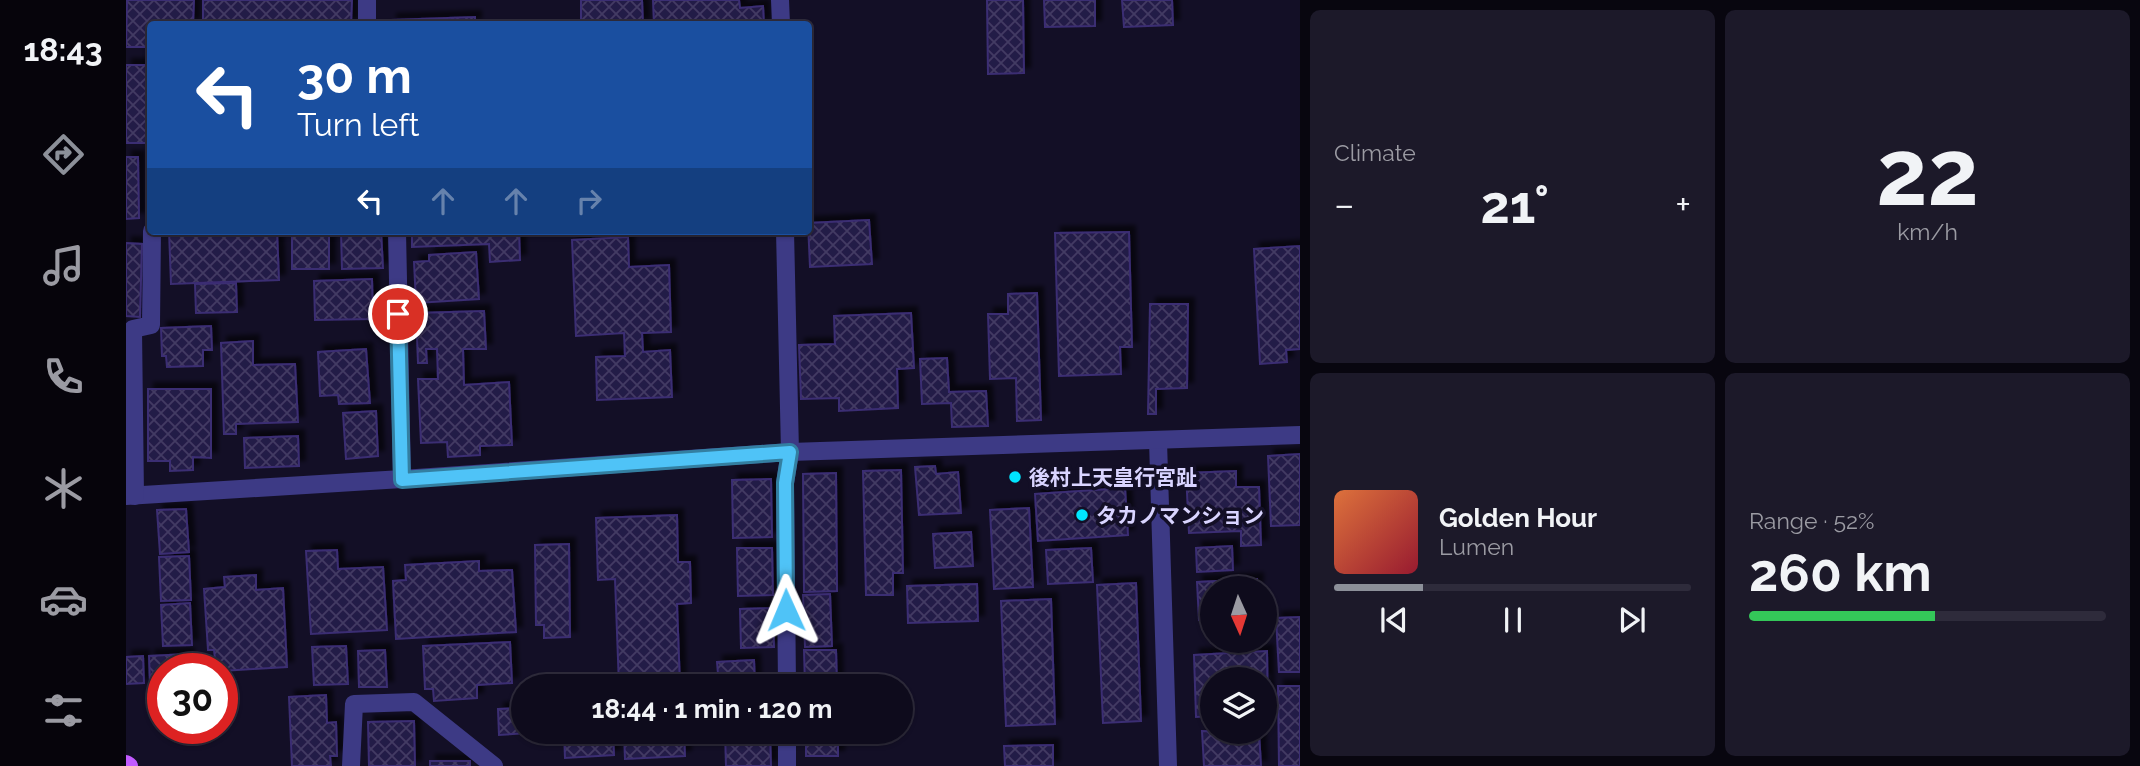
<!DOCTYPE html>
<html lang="en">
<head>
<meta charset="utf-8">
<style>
	:root { --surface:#0e0b1c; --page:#1c1929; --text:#f1f3f6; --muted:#9b9ba3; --line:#2e2b3b; --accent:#8c9099 }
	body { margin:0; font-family:Raleway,"Noto Sans JP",sans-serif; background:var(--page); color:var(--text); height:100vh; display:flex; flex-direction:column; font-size:26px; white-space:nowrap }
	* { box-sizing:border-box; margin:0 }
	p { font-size:23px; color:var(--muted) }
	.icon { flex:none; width:38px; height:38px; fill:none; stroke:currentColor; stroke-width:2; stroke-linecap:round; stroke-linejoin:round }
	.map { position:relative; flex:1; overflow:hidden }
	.details { display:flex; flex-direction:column; gap:10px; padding:10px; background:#08060f; width:840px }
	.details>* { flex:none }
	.hud { position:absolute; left:21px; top:21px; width:665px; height:214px; border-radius:7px; box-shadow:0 2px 5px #0004,0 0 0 2px var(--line); background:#1a4fa0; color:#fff; overflow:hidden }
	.needle { width:46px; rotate:177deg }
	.tools { position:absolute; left:1074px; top:576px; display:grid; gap:14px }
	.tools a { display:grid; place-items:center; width:77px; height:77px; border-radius:50%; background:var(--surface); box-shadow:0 2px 5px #0004,0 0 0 2px var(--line); font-size:35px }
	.speed { position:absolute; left:21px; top:653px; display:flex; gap:14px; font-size:35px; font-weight:700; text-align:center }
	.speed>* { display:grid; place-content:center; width:91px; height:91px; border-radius:50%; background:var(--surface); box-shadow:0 2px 5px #0004,0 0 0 2px var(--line); line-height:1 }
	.speed .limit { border:10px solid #d22; background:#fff; color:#111 }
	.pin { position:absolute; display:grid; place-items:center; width:60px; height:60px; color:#fff; margin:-30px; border:4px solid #fff; border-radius:50%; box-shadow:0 2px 7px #0007 }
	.me { position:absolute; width:77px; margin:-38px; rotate:359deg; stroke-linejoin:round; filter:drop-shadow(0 0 5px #0008) }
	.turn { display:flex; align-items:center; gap:24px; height:147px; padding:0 35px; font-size:32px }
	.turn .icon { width:91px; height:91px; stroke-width:2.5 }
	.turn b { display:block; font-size:49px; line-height:60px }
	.lanes { display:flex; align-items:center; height:66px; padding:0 35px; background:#0003; justify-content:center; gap:35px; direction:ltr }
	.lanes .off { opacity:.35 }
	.big { font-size:52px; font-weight:700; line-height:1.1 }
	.details .tile { flex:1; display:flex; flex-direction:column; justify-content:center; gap:10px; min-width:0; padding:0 24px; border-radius:10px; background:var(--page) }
	.details .dial { align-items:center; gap:0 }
	.dial b { font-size:91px; line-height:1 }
	.song { display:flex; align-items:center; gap:21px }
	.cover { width:84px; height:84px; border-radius:10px; background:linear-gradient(135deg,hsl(20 70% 55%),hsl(350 70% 35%)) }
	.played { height:7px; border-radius:4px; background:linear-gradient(90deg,var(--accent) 25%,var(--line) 25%) }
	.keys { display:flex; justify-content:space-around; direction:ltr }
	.heat { display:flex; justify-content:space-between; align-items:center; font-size:38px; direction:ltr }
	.charge { height:10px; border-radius:5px; background:linear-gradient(90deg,#34c759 52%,var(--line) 0) }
	.details .tiles { flex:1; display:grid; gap:10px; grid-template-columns:repeat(2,1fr) }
	.trip { position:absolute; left:385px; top:674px; width:402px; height:70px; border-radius:35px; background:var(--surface); box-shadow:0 2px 5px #0004,0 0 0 2px var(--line); font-weight:700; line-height:70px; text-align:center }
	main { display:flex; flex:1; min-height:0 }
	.menu { display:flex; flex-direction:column; width:126px; justify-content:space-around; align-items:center; background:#06040b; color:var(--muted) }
	.menu .icon { width:49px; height:49px }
	.menu .on { color:var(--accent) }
	.menu b { font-size:32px; color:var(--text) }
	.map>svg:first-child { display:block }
	.building { fill:url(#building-cross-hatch); stroke:#3b2d73; stroke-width:2; filter:url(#shadow) }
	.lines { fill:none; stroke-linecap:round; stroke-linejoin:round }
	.minor { stroke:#3d3a85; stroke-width:18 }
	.major { stroke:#c25bff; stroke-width:18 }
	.route-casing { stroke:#337fa1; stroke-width:18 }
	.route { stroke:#4fc3f7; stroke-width:12 }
	.poi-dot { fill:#00e5ff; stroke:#130f26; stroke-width:2.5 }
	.labels { text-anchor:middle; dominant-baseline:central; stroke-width:7; stroke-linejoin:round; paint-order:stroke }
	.poi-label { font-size:21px; font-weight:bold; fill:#d9d4ff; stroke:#130f26; text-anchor:start }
</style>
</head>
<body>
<main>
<nav class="menu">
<b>18:43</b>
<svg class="icon on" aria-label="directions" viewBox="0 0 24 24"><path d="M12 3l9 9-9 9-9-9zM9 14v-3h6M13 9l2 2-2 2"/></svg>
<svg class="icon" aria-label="music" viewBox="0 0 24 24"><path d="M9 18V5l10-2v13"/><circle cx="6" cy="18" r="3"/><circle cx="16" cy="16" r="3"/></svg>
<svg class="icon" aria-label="phone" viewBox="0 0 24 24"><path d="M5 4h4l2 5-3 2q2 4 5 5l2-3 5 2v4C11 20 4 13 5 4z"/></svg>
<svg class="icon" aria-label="climate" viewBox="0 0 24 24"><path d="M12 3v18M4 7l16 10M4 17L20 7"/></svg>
<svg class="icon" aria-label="car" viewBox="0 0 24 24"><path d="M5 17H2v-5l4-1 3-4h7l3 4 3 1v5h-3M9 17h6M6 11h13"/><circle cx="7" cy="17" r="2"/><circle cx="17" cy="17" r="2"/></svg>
<svg class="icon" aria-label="filters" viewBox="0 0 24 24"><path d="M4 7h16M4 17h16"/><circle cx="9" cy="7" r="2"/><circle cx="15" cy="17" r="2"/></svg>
</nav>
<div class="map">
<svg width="1174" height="766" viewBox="0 0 1174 766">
	<defs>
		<pattern id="building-cross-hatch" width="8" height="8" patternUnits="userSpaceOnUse" patternTransform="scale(1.75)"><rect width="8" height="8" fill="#241b47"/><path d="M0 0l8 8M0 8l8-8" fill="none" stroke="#433b63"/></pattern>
		<filter id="shadow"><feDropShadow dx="6" dy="-6" stdDeviation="2" flood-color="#0009"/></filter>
	</defs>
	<rect width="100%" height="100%" fill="#130f26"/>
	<g class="building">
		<path d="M1 0H68L67 24H24V47H0Z"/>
		<path d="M77 0H226L225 24H77Z"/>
		<path d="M455 0H516L517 24H455Z"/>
		<path d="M527 0H613L614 8 637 6 638 24H528Z"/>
		<path d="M861 0H897L898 73 862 74Z"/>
		<path d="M918 0H969V26L919 27Z"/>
		<path d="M996 0H1046L1047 25 998 27Z"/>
		<path d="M349 17V24H265V20Z"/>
		<rect x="0" y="65" width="24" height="78"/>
		<path d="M0 157H12L13 218 0 219Z"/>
		<path d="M743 220 746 264 684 267 682 223Z"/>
		<path d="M43 231H151L153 280 45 284Z"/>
		<rect x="166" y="231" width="37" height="38"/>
		<path d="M215 231H255L257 268 216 269Z"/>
		<path d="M286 231H393L394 260 364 262 363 244 286 247Z"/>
		<path d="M1003 232 1006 347H994L995 374 933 376 929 233Z"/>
		<path d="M502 237 503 267 543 265 545 332 516 333 517 352 544 350 546 397 471 400 470 357 499 356 498 333 450 336 446 240Z"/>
		<path d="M0 243 16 244 14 317 0 316Z"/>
		<path d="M1174 246V349L1160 350 1161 362 1134 364 1128 249Z"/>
		<path d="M350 252 353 299 290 303 288 262 303 261V255Z"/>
		<path d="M246 279 247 319 189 320 188 281Z"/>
		<path d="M110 283 111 312 70 313 69 284Z"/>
		<path d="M911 293 915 420 891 421 890 378 864 379 862 314H882V294Z"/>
		<path d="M1024 304H1062L1061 388 1030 389V414H1022Z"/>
		<path d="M358 311 360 349H337L338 385 383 382 386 445 354 446V455L322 457 321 442 295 443 292 379H312L311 349H300L301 363H292L290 313Z"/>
		<path d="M785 313 788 368 771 369 772 408 713 411V398L675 399 673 345 709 344 708 316Z"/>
		<path d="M85 326 86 350H77V366L41 367 40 356H36L35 328Z"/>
		<path d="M127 341V365L169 364 172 422 110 424V434H98L95 343Z"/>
		<path d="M240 349 244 403 213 404 212 395 194 396 192 352Z"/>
		<path d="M821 358 823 392 860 391 862 426 826 427 825 403 796 404 794 359Z"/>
		<path d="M22 389H85V458L67 457V470L44 471V461H22Z"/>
		<path d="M250 411 252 456 220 459 217 413Z"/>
		<path d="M172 436 173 466 119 468 118 438Z"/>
		<path d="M1174 454V525L1145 526 1142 456Z"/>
		<path d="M809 466 810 474 832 472 835 513 793 515 789 467Z"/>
		<path d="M775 470 777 573H767V595H740L737 471Z"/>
		<path d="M1110 471V487H1133L1135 545 1115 546V531L1063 533 1060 473Z"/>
		<path d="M710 473 711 591 678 592 677 474Z"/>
		<path d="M645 479 646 537 607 538 606 480Z"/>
		<path d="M999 488 1002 535 912 541 909 494Z"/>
		<path d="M903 508 907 587 868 589 864 510Z"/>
		<path d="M60 509 63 552 34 554 31 510Z"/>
		<path d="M551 515 552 562H564L565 603 551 604 554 686H493L489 579 472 580 470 518Z"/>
		<path d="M845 532 847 566 809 568 807 534Z"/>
		<path d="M443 544 444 637 418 638V625H410L409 545Z"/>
		<path d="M1106 546 1107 570 1071 572 1070 548Z"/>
		<path d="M611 548H646L647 595 612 596Z"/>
		<path d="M965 548 967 582 922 584 920 550Z"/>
		<path d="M211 550 212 569 257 567 261 630 185 634 180 551Z"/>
		<path d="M63 556 65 600 35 601 33 557Z"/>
		<path d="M353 561V571L386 570 390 632 270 639 267 581 280 580 279 565Z"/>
		<path d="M130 575V590L157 588 161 667 96 671V668H90L88 650H82L78 589 99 587 98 577Z"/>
		<path d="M1131 579V588H1087V620H1073L1071 582Z"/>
		<path d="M1010 583 1015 721 977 723 971 585Z"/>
		<path d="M851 584 852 621 782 623 781 586Z"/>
		<path d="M704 594 706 646 679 647 677 595Z"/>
		<path d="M925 599 929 724 880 726 875 601Z"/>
		<path d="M64 603 66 645 37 646 35 605Z"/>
		<path d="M647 608 648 647 615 648 614 609Z"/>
		<path d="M1174 617V672H1153L1150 618Z"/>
		<path d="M384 642 386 683 351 685V698L308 701 307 689H299L297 646Z"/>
		<path d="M220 646 222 684 188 685 186 647Z"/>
		<path d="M259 650 261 687H233L232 651Z"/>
		<path d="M678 650H710L711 686H679Z"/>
		<path d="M1141 651 1142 715H1139V679H1087V716L1070 717 1068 655Z"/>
		<path d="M62 654 63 668H37V682H24L23 656Z"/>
		<path d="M17 656 18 683 0 684V657Z"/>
		<path d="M628 660 629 686H593L591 662Z"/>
		<path d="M1152 686H1174V766H1153Z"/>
		<path d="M200 695 201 723 210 722 211 756H204L205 766H166L163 697Z"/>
		<path d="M397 708V732L402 733 373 735 372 709Z"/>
		<path d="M288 721 289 766H243L242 722Z"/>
		<path d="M1076 731 1133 732 1135 766H1078Z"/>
		<path d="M438 732H487L488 755 439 758Z"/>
		<path d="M498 732H558L559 756 499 759Z"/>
		<path d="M599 732H644L645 766H600Z"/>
		<rect x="680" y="732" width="32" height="24"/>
		<path d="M927 745V766H879L878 746Z"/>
		<rect x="304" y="761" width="40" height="5"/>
	</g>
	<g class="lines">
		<g class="minor">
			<path d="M241 0V24"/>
			<path d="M654 0 655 24"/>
			<path d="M271 231 276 479"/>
			<path d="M659 231 664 452 659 483 661 686"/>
			<path d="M1032 441 1042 766"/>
			<path d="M0 496 276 479 664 452 1174 435"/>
			<path d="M9 496 7 329 25 325 26 231"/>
			<path d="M661 732V766"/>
			<path d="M225 766 228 704 288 702 368 766"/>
		</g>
		<path class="major" d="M0 764 3 766"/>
	</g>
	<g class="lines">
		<g class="route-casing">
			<path id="route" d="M272 314 276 480 664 452 659 483 660 610"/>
		</g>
		<use href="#route" class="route"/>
	</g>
	<g class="poi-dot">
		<circle cx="889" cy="477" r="7"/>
		<circle cx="956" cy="515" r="7"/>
	</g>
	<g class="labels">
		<g class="poi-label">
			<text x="903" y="477">後村上天皇行宮趾</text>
			<text x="970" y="515">タカノマンション</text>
		</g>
	</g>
</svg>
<div class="tools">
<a><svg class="needle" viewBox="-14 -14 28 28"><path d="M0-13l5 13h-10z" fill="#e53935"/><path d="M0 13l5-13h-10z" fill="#9b9ba3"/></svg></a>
<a><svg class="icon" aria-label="layers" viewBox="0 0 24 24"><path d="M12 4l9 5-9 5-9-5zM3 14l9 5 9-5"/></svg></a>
</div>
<div class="speed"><div class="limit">30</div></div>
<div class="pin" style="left:272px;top:314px;background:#d93025"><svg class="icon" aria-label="arrive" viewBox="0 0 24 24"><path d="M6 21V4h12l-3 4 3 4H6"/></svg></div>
<svg class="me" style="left:660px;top:610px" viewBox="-20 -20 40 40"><path d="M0-17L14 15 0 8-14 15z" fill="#4fc3f7" stroke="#fff" stroke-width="4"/></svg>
<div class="trip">18:44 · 1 min · 120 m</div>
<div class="hud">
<div class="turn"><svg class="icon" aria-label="left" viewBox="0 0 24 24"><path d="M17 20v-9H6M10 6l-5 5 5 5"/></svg><div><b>30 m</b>Turn left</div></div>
<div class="lanes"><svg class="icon" aria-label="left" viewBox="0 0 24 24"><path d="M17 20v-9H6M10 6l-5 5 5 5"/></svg><svg class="icon off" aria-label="ahead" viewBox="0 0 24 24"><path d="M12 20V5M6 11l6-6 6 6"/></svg><svg class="icon off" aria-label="ahead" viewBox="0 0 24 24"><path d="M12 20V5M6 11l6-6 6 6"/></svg><svg class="icon off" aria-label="right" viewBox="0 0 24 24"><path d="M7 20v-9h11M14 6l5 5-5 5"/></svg></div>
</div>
</div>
<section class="details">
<div class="tiles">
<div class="tile"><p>Climate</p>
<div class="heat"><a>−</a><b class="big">21°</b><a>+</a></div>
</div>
<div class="tile dial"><b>22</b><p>km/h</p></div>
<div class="tile">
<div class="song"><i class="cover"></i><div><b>Golden Hour</b><p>Lumen</p></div></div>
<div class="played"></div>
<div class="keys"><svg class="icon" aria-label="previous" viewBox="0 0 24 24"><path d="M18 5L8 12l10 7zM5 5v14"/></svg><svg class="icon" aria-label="pause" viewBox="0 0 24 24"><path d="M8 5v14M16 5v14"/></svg><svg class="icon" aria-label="next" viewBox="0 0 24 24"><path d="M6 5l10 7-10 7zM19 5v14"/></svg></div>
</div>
<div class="tile"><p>Range · 52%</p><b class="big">260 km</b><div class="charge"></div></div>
</div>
</section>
</main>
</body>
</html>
